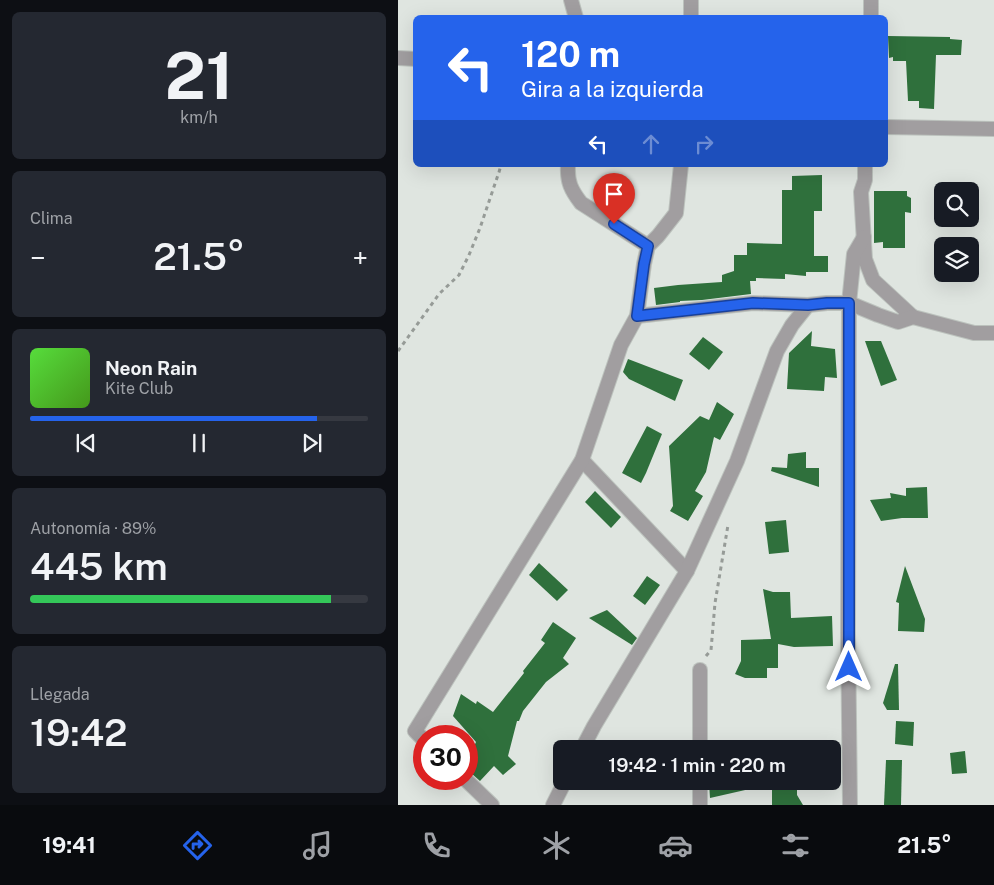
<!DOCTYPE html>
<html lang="es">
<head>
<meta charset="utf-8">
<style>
	:root { --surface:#171b24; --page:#242831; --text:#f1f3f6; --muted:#9ea1a6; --line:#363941; --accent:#2563eb }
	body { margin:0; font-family:"Public Sans",sans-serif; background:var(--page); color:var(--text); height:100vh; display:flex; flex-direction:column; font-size:19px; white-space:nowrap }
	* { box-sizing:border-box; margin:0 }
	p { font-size:16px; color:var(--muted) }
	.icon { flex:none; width:28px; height:28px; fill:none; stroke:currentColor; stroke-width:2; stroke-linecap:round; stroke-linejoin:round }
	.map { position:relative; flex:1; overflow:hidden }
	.drawer { display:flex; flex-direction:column; gap:12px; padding:12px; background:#0d0f14; width:398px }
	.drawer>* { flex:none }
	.top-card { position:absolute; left:15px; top:15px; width:475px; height:152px; border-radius:8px; box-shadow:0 5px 20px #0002; background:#2563eb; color:#fff; overflow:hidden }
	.buttons { position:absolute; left:536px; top:182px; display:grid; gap:10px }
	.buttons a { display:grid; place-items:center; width:45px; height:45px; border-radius:8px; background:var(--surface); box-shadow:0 5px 20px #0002; font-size:25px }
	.speed { position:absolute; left:15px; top:725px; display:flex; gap:10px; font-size:25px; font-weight:700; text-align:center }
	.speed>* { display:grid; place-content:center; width:65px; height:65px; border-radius:50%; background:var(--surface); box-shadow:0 5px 20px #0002; line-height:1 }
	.speed .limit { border:8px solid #d22; background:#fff; color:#111 }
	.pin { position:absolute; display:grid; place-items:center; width:42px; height:42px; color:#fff; margin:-51px -21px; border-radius:50% 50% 50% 0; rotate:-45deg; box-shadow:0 0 5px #0007 }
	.pin .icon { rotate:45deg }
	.me { position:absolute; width:55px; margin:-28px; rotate:0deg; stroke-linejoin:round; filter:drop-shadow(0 0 4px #0008) }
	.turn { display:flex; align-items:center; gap:18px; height:105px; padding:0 25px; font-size:22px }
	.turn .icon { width:65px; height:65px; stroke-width:2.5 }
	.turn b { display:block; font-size:35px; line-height:42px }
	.lanes { display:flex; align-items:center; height:48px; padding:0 25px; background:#0003; justify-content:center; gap:25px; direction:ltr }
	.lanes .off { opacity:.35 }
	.big { font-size:38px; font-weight:600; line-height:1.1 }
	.drawer .tile { flex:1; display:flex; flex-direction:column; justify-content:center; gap:8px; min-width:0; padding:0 18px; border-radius:8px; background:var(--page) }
	.drawer .dial { align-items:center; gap:0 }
	.dial b { font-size:65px; line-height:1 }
	.song { display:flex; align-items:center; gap:15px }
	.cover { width:60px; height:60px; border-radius:8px; background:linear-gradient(135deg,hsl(110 70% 55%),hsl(100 70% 35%)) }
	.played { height:5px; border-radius:2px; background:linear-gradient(90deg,var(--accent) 85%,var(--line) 85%) }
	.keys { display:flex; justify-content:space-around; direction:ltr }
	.heat { display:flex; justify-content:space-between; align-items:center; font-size:28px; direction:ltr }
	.charge { height:8px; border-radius:4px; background:linear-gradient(90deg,#34c759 89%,var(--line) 0) }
	.trip { position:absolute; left:155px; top:740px; width:288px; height:50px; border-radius:8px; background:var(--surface); box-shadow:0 5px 20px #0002; font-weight:600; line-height:50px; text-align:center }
	.tabs { display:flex; height:80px; justify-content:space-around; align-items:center; background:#090b0e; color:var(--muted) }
	.tabs .icon { width:35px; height:35px }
	.tabs .selected { color:var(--accent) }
	.tabs b { font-size:22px; color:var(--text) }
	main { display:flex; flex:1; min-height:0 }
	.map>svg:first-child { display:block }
	.building { fill:#2f703c }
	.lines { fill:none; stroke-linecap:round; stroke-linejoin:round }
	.minor-casing { stroke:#bcc2bd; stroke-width:16 }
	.path { stroke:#969b97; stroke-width:3; stroke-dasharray:4 4; stroke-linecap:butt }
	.minor { stroke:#a19ea0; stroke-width:14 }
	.route-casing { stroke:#184099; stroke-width:12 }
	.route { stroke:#2563eb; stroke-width:9 }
</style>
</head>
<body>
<main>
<section class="drawer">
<div class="tile dial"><b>21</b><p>km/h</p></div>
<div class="tile"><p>Clima</p>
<div class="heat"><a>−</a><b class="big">21.5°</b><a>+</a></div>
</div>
<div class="tile">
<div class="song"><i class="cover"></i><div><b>Neon Rain</b><p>Kite Club</p></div></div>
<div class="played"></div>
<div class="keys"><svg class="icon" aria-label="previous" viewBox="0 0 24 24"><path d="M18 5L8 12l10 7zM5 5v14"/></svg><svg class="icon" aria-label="pause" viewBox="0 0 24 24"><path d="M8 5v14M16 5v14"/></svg><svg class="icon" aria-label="next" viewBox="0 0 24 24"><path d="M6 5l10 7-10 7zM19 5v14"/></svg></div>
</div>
<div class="tile"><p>Autonomía · 89%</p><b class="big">445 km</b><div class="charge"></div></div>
<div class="tile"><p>Llegada</p><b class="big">19:42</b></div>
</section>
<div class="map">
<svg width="597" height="805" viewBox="0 0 597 805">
	<rect width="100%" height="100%" fill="#dfe5e0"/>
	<g class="building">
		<path d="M490 36 552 37V39L564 40 563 55H538L536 109 521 108V101H510L508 61H495V57L491 58Z"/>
		<path d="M424 175V211H416V256H430V272H408V276L387 274V279L358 278V281H352L353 294 304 300 282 301V302L258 305 256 288 280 285 324 282V275L336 271V255H349V243L384 244V190H394V176Z"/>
		<path d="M476 191H509V196L513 198V213L507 212V248H485V242L476 243Z"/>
		<path d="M414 331 413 346 437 349 439 378 427 377 426 391 389 389 391 353Z"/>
		<path d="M305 337 325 352 311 370 291 354Z"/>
		<path d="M467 341H483L499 380 483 386Z"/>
		<path d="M230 359 285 380 277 401 231 379 225 372Z"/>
		<path d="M319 402 336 414 322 440 316 437 308 472 297 491 305 496 290 521 272 511 275 506 271 446 302 416 311 420Z"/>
		<path d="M249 426 264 434 248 473 243 483 224 473Z"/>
		<path d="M408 452V468H421V487L373 471 374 467 389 468 390 454Z"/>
		<path d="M529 487 530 518H504L483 521 472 500 493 498 492 493 508 496V488Z"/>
		<path d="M197 491 223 517 213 528 187 502Z"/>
		<path d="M388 520 391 552 371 554 367 522Z"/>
		<path d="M141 563 170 590 159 601 131 575Z"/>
		<path d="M507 566 527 619 526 632 500 631 501 603 498 602Z"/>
		<path d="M249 576 262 585 247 605 235 596Z"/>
		<path d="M365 589 375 592H392L393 618 434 616 435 646 396 647 380 644V668H369V678H347L337 674 343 661V640L373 639Z"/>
		<path d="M209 610 239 638 234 645 191 618Z"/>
		<path d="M155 622 178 638 165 658 171 664 148 682 125 711 121 721H119L110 756 118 764 105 775 96 766 82 781 73 773 69 770V762L78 742 55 716 63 694 78 704 79 701 95 712 126 673 125 671 147 643 143 640Z"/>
		<path d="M497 664H500L501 710H489L485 703Z"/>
		<path d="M498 721 516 722 515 746 497 744Z"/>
		<path d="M567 751 569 773 554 774 552 753Z"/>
		<path d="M488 760H504L503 805H486Z"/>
		<path d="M311 781H355L356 788 312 798Z"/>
		<path d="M374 781H399V795L405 805H374Z"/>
	</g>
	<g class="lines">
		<g class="minor-casing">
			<g id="minor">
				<path d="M173 0 178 18"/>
				<path d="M293 18V0"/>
				<path d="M473 18V0"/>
				<path d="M0 58 18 59"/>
				<path d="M488 127 597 129"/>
				<path d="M170 165C169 182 173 190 183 203L250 246"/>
				<path d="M467 165V180L463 192 467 259 475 280 515 317"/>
				<path d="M239 316 355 303 410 305 429 303H451L480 315 500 322 515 317 576 333H597"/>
				<path d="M184 460 289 571"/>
				<path d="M26 740 17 731 184 460 223 345 239 316 246 264 250 246 260 236 278 213 283 165"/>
				<path d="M184 749 196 726 289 571 339 461 379 351 394 325 410 305"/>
				<path d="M302 749V670"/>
				<path d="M67 779 94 805"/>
				<path d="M155 805 167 781"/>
				<path d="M302 805V781"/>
				<path d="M452 805 450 633 451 303 456 254 466 237"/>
			</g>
		</g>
		<g class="path">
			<path d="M0 351 41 294 61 275 71 255 82 228 101 172 103 165"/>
			<path d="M308 656 313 650 317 603 330 525"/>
		</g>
		<use href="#minor" class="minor"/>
	</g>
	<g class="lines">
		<g class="route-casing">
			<path id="route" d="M216 224 250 246 246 264 239 316 355 303 410 305 429 303H451V667"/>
		</g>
		<use href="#route" class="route"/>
	</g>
</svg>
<div class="buttons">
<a><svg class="icon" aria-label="search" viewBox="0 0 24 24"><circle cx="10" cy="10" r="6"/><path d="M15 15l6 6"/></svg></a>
<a><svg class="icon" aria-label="layers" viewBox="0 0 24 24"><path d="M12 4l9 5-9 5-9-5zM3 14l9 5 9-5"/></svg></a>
</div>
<div class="speed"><div class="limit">30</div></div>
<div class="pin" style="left:216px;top:224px;background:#d93025"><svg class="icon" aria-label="arrive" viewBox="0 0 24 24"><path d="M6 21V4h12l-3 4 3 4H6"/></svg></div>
<svg class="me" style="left:451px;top:667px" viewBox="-20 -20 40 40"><path d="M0-17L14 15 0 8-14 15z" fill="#2563eb" stroke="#fff" stroke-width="4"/></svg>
<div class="trip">19:42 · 1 min · 220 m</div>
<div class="top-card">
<div class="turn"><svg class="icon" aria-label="left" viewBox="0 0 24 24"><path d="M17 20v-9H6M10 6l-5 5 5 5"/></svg><div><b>120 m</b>Gira a la izquierda</div></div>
<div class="lanes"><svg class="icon" aria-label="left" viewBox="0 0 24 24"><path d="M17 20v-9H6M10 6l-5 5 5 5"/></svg><svg class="icon off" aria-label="ahead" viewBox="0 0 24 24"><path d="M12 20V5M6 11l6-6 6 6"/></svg><svg class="icon off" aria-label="right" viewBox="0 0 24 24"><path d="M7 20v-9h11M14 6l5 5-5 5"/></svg></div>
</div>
</div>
</main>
<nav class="tabs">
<b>19:41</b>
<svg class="icon selected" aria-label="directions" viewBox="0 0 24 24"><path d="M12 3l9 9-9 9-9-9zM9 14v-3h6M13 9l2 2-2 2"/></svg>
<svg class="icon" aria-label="music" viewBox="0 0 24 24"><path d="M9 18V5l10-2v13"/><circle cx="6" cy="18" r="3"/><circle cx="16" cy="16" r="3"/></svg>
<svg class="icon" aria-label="phone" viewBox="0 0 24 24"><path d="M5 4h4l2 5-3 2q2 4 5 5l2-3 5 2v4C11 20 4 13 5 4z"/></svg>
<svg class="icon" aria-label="climate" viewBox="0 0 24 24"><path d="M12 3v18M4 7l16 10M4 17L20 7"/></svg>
<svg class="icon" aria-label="car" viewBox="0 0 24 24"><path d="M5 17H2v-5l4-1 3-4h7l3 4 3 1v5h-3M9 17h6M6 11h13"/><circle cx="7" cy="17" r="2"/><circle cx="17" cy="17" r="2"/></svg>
<svg class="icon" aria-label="filters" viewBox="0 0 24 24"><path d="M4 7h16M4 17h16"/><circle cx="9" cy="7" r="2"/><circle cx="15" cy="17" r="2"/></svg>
<b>21.5°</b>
</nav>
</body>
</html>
